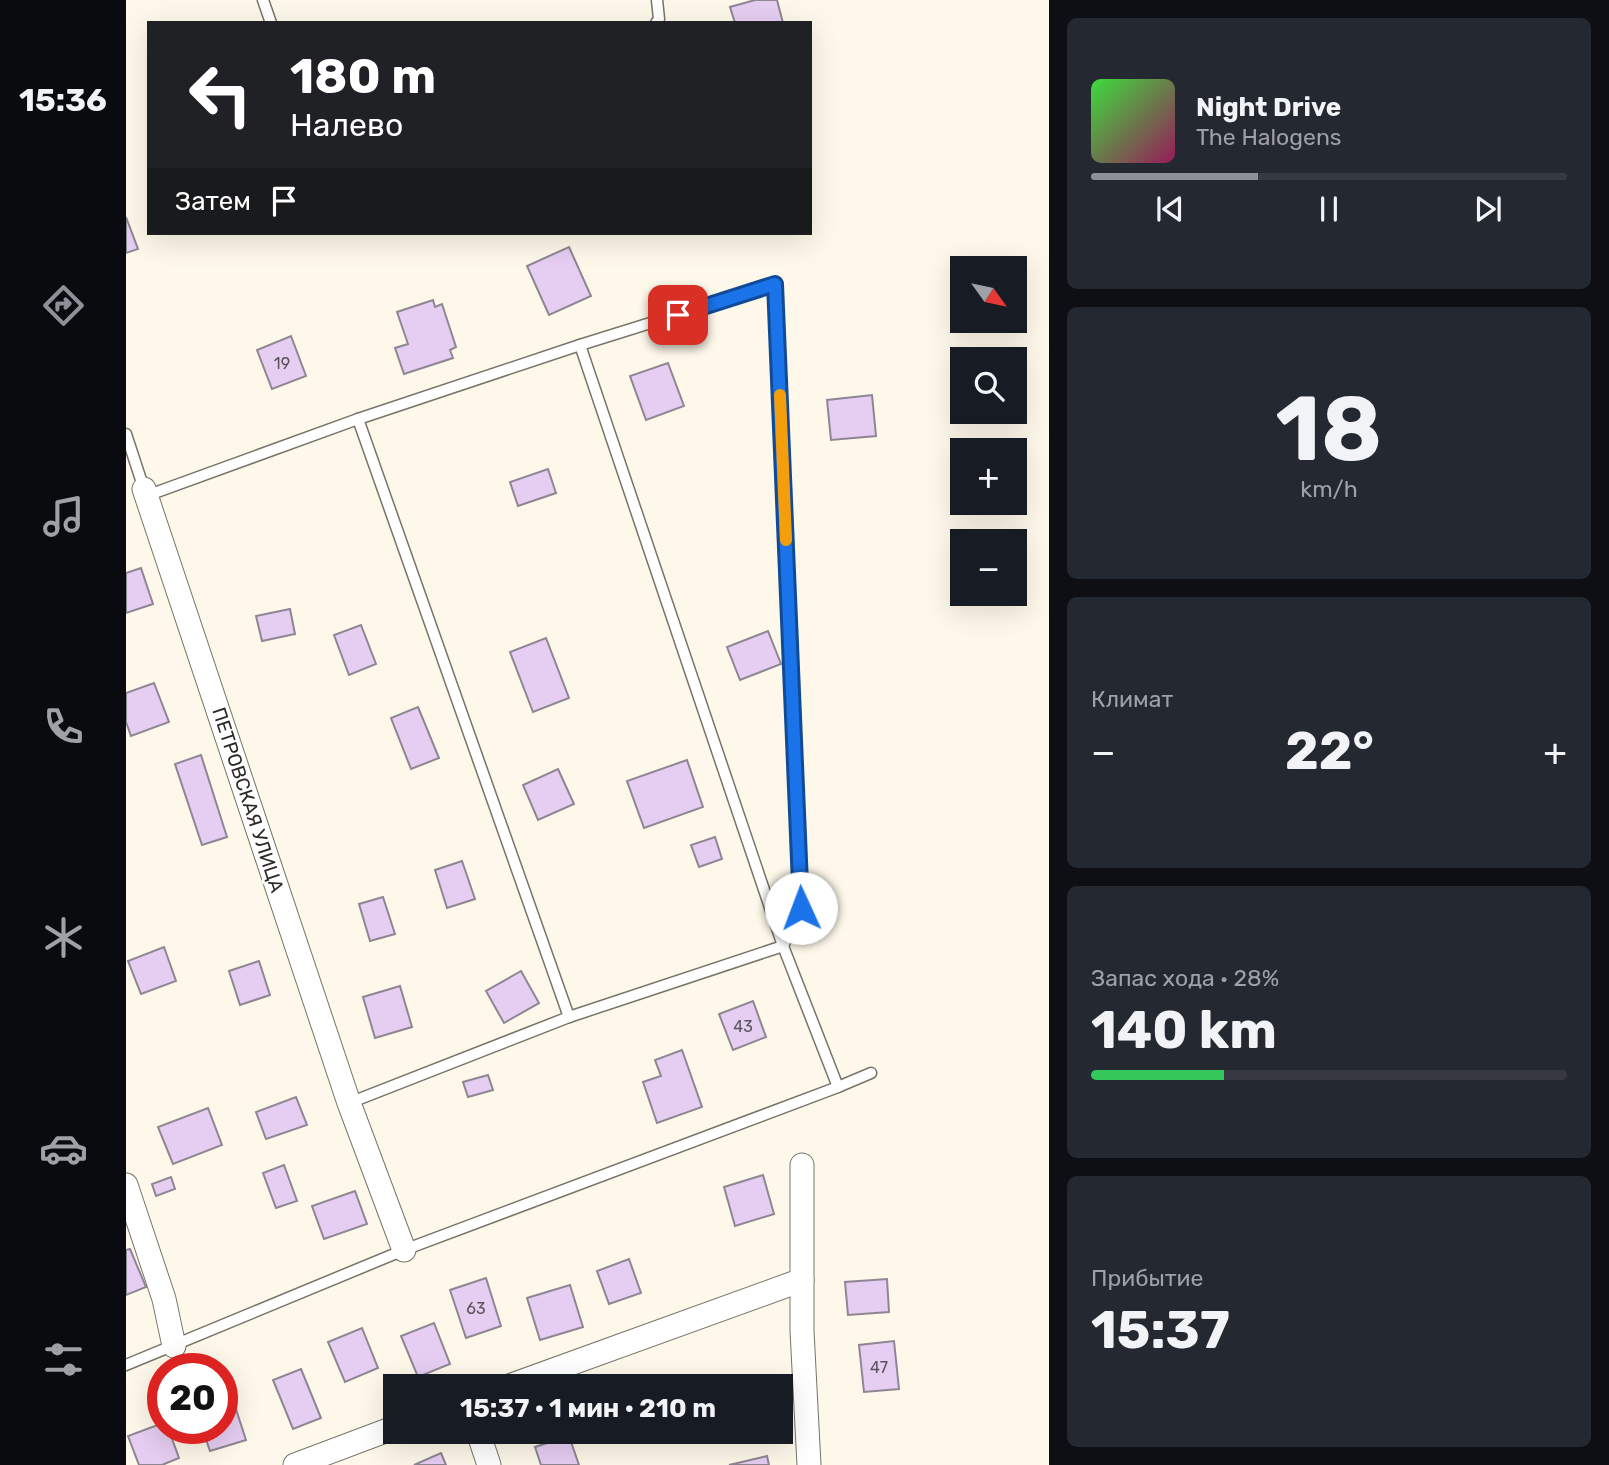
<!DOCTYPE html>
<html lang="ru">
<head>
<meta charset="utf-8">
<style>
	:root { --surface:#171b24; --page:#242831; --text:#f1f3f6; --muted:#9ea1a6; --line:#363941; --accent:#8c9099 }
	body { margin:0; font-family:Rubik,sans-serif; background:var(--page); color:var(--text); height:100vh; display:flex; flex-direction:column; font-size:26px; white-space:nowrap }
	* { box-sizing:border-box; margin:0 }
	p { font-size:23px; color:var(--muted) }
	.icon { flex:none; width:38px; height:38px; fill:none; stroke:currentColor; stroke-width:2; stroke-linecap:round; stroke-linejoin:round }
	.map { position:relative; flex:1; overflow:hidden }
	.sheet { display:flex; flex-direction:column; gap:18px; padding:18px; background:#0d0f14; width:560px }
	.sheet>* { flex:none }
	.guide { position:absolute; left:21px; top:21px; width:665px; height:214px; border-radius:0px; box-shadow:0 7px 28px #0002; background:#202124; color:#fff; overflow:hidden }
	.needle { width:46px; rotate:123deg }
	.buttons { position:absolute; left:824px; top:256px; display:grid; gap:14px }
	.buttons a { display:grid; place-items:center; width:77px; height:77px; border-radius:0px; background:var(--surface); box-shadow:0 7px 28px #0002; font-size:35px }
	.speed { position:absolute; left:21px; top:1353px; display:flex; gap:14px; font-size:35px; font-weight:700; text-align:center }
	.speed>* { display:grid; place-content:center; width:91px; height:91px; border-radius:50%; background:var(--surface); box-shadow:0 7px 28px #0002; line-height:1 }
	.speed .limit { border:10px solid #d22; background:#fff; color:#111 }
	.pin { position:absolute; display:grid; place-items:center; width:60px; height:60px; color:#fff; margin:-30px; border-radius:14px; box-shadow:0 4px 10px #0006 }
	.me { position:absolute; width:77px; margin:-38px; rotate:358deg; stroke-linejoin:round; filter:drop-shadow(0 0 5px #0008) }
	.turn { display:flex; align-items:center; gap:24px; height:147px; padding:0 28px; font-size:32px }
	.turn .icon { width:91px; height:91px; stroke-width:2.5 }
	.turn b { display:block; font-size:49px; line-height:60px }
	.then { display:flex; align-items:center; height:66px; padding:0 28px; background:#0003; gap:14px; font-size:26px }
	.big { font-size:52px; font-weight:700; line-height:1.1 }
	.sheet .tile { flex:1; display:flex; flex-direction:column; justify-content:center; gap:10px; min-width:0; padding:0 24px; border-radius:10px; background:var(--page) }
	.sheet .dial { align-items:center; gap:0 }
	.dial b { font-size:91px; line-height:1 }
	.song { display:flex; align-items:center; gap:21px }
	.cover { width:84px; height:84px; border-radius:10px; background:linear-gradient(135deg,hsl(120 70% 55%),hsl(330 70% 35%)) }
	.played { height:7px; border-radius:4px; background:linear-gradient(90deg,var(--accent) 35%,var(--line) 35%) }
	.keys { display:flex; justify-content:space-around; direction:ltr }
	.heat { display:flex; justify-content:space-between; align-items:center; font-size:38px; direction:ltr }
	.charge { height:10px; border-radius:5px; background:linear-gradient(90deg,#34c759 28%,var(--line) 0) }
	.trip { position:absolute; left:257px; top:1374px; width:410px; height:70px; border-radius:0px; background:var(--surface); box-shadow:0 7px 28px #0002; font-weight:700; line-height:70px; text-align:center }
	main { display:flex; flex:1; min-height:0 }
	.tabs { display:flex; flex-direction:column; width:126px; justify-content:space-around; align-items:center; background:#090b0e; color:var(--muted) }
	.tabs .icon { width:49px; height:49px }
	.tabs .active { color:var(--accent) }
	.tabs b { font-size:32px; color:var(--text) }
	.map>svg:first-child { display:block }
	.building { fill:#e6cdf2; stroke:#8e8692; stroke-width:2 }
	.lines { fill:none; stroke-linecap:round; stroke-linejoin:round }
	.service-casing { stroke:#797468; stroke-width:13 }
	.minor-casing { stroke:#797468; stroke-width:25 }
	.service { stroke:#fff; stroke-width:10 }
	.minor { stroke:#fff; stroke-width:23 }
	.route-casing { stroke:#114b97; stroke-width:18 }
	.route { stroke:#1a73e8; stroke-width:12 }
	.slow { stroke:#f59e0b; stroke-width:12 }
	.labels { text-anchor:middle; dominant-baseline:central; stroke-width:6; stroke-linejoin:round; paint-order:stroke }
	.number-label { font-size:16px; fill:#5a5358 }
	.street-label { font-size:19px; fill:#2c2a25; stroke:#fff }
</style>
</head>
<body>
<main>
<nav class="tabs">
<b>15:36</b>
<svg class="icon active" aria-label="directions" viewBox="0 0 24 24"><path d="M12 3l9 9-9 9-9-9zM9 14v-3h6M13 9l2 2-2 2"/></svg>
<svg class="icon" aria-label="music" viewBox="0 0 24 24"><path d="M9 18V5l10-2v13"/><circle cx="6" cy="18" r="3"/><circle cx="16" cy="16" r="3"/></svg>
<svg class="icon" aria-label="phone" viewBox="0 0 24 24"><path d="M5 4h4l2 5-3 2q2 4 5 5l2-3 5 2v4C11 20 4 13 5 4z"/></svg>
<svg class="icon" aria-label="climate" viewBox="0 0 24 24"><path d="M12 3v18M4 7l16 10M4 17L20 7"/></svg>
<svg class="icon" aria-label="car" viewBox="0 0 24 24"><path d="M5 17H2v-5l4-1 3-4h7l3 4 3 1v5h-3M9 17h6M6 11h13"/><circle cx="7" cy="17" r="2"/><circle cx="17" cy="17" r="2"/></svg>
<svg class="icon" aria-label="filters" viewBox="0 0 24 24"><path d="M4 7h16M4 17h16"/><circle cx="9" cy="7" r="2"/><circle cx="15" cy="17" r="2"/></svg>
</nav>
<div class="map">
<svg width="923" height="1465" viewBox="0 0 923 1465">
	<rect width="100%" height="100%" fill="#fef8ea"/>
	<g class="building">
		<path d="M629 0H651L657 23H609L604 7Z"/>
		<path d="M0 217 12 249 0 253Z"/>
		<path d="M443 247 465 296 423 315 401 266Z"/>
		<path d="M307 300 309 307 316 304 330 347 324 350 327 358 278 374 269 348 282 344 271 312Z"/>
		<path d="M165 336 180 376 146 389 131 350Z"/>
		<path d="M542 363 558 406 520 420 504 376Z"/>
		<path d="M746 395 750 436 705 440 701 400Z"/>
		<path d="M422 469 430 493 392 506 384 482Z"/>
		<path d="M15 568 27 604 0 613V573Z"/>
		<path d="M164 609 169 634 136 641 130 616Z"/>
		<path d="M235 625 250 664 223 675 208 635Z"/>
		<path d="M642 631 655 664 614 680 601 647Z"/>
		<path d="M420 638 443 698 407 712 384 652Z"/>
		<path d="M28 683 43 722 5 736 0 722V693Z"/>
		<path d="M292 707 313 758 285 769 265 718Z"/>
		<path d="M75 755 101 837 76 845 49 764Z"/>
		<path d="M561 760 577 807 518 828 501 781Z"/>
		<path d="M432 769 448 804 412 820 397 785Z"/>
		<path d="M589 837 596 859 573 867 565 845Z"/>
		<path d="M336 861 349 899 321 908 309 870Z"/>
		<path d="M257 897 269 934 244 941 233 904Z"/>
		<path d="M38 947 50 981 15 994 2 961Z"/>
		<path d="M133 961 144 995 114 1005 103 971Z"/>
		<path d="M395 971 413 1003 378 1023 360 991Z"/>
		<path d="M274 986 286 1027 249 1038 237 997Z"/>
		<path d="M627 1001 640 1037 607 1050 593 1014Z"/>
		<path d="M556 1050 576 1107 531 1123 517 1082 535 1076 529 1060Z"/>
		<path d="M362 1075 367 1090 342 1097 337 1082Z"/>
		<path d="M170 1097 181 1125 140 1139 130 1112Z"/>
		<path d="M82 1108 96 1145 47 1164 32 1127Z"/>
		<path d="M158 1165 171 1201 150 1208 137 1173Z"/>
		<path d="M637 1175 648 1214 609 1226 598 1187Z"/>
		<path d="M45 1177 49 1189 30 1196 26 1184Z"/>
		<path d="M229 1191 241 1224 198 1239 186 1206Z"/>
		<path d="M4 1249 20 1287 0 1295V1250Z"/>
		<path d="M503 1259 515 1293 483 1304 471 1271Z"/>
		<path d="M360 1278 375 1326 340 1338 324 1290Z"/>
		<path d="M761 1279 763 1312 722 1315 719 1282Z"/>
		<path d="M444 1285 457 1327 414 1340 401 1298Z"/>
		<path d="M308 1323 324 1364 292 1377 275 1336Z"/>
		<path d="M236 1328 252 1368 219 1382 202 1342Z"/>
		<path d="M768 1341 773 1389 738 1392 733 1345Z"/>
		<path d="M175 1369 195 1418 167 1429 147 1380Z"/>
		<path d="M107 1400 120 1440 84 1451 76 1428H96V1403Z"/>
		<path d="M37 1423V1428H42L53 1458 36 1465H13L2 1436Z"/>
		<path d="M443 1436 453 1465H415L409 1447Z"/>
		<path d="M315 1453 320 1465H288Z"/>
		<path d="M641 1456 643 1465H603Z"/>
	</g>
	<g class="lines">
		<g class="service-casing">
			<g id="service">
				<path d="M137 0 145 23"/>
				<path d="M530 23 533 19 531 0"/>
				<path d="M454 345 657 946 712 1087"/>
				<path d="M232 419 443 1017"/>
				<path d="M0 434 18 489"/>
				<path d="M20 496 232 419 454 345 649 284 675 908 657 946 443 1017 223 1103"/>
				<path d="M0 1365 278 1250 712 1087 745 1073"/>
			</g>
		</g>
		<g class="minor-casing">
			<g id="minor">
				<path d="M18 489 223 1103 278 1250"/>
				<path d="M676 1165V1331L683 1465"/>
				<path d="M0 1185 38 1299 48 1346"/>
				<path d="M383 1386 676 1280"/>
				<path d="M352 1432 363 1465"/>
				<path d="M169 1465 270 1427"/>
			</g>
		</g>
		<use href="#service" class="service"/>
		<use href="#minor" class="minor"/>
	</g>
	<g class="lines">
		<g class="route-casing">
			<path id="route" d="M552 315 649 284 675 908"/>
		</g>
		<use href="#route" class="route"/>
		<path class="slow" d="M654 395 660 540"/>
	</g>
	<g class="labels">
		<g class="number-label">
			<text x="156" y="363">19</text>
			<text x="617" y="1026">43</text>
			<text x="350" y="1308">63</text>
			<text x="753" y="1367">47</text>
		</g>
		<g class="street-label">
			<text transform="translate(122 800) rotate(72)">ПЕТРОВСКАЯ УЛИЦА</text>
		</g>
	</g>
</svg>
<div class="buttons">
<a><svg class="needle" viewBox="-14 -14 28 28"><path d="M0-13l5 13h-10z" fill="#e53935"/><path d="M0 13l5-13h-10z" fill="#9ea1a6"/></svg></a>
<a><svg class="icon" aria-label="search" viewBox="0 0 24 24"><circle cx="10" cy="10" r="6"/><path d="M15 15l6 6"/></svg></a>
<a>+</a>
<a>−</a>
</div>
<div class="speed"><div class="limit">20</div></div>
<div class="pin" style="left:552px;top:315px;background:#d93025"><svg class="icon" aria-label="arrive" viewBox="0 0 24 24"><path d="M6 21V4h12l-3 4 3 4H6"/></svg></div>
<svg class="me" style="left:675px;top:908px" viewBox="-20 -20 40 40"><circle r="19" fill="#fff"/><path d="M0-13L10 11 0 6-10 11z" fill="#1a73e8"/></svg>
<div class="trip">15:37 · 1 мин · 210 m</div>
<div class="guide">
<div class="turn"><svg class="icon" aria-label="left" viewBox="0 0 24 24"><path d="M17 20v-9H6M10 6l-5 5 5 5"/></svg><div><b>180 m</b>Налево</div></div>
<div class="then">Затем<svg class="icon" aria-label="arrive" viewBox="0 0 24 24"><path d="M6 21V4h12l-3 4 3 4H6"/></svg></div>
</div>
</div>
<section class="sheet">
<div class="tile">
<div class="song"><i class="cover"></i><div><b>Night Drive</b><p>The Halogens</p></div></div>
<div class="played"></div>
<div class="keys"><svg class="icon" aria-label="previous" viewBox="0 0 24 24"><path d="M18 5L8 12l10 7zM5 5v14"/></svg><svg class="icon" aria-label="pause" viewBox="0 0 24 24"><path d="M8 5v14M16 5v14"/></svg><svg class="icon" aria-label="next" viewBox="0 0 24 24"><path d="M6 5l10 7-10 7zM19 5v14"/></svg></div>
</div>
<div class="tile dial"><b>18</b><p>km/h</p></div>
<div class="tile"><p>Климат</p>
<div class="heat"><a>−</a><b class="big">22°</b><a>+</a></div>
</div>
<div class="tile"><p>Запас хода · 28%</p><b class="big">140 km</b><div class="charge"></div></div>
<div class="tile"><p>Прибытие</p><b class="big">15:37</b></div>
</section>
</main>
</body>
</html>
